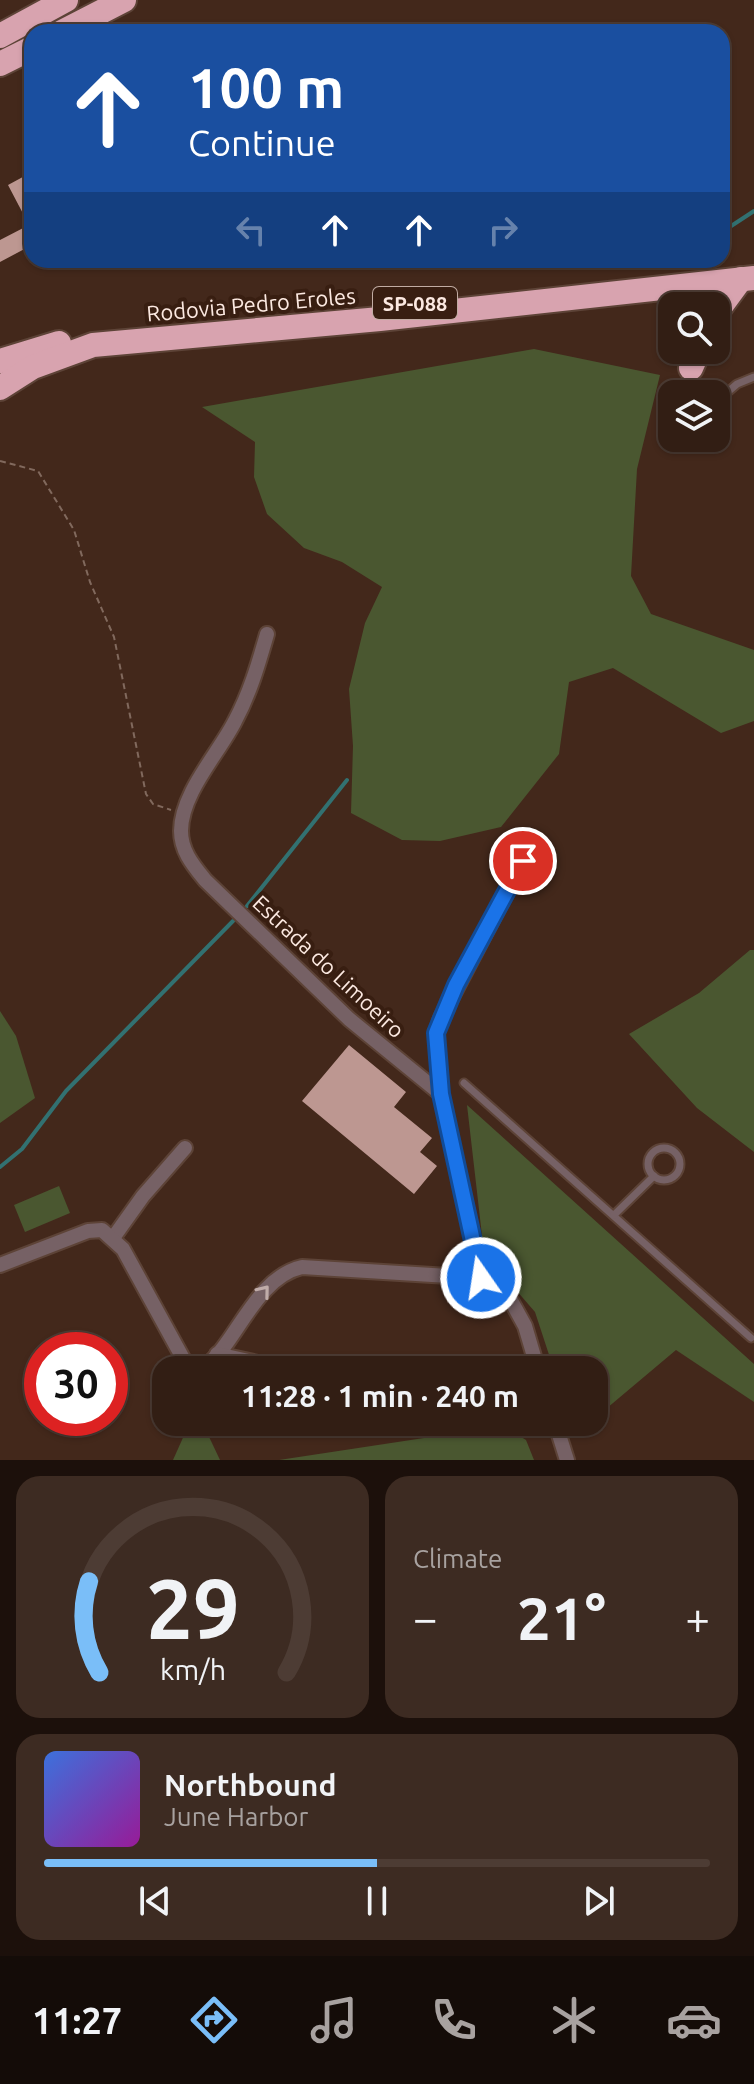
<!DOCTYPE html>
<html lang="en">
<head>
<meta charset="utf-8">
<style>
	:root { --surface:#321e14; --page:#3d2b22; --text:#f1f3f6; --muted:#a8a2a0; --line:#4d3c34; --accent:#7abef8 }
	body { margin:0; font-family:Ubuntu,sans-serif; background:var(--page); color:var(--text); height:100vh; display:flex; flex-direction:column; font-size:30px; white-space:nowrap }
	* { box-sizing:border-box; margin:0 }
	p { font-size:26px; color:var(--muted) }
	.icon { flex:none; width:44px; height:44px; fill:none; stroke:currentColor; stroke-width:2; stroke-linecap:round; stroke-linejoin:round }
	.map { position:relative; height:1460px; overflow:hidden }
	.panel { display:flex; flex-direction:column; gap:16px; padding:16px; background:#1c100b; flex:1 }
	.panel>* { flex:none }
	.banner { position:absolute; left:24px; top:24px; width:706px; height:244px; border-radius:24px; box-shadow:0 2px 6px #0004,0 0 0 2px var(--line); background:#1a4fa0; color:#fff; overflow:hidden }
	.controls { position:absolute; left:658px; top:292px; display:grid; gap:16px }
	.controls a { display:grid; place-items:center; width:72px; height:72px; border-radius:16px; background:var(--surface); box-shadow:0 2px 6px #0004,0 0 0 2px var(--line); font-size:40px }
	.speed { position:absolute; left:24px; top:1332px; display:flex; gap:16px; font-size:40px; font-weight:700; text-align:center }
	.speed>* { display:grid; place-content:center; width:104px; height:104px; border-radius:50%; background:var(--surface); box-shadow:0 2px 6px #0004,0 0 0 2px var(--line); line-height:1 }
	.speed .limit { border:12px solid #d22; background:#fff; color:#111 }
	.pin { position:absolute; display:grid; place-items:center; width:68px; height:68px; color:#fff; margin:-34px; border:4px solid #fff; border-radius:50%; box-shadow:0 2px 8px #0007 }
	.me { position:absolute; width:88px; margin:-44px; rotate:347deg; stroke-linejoin:round; filter:drop-shadow(0 0 6px #0008) }
	.turn { display:flex; align-items:center; gap:28px; height:168px; padding:0 32px; font-size:36px }
	.turn .icon { width:104px; height:104px; stroke-width:2.5 }
	.turn b { display:block; font-size:56px; line-height:68px }
	.lanes { display:flex; align-items:center; height:76px; padding:0 32px; background:#0003; justify-content:center; gap:40px; direction:ltr }
	.lanes .off { opacity:.35 }
	.big { font-size:60px; font-weight:700; line-height:1.1 }
	.panel .widget { flex:1; display:flex; flex-direction:column; justify-content:center; gap:12px; min-width:0; padding:0 28px; border-radius:24px; background:var(--page) }
	.panel .dial { align-items:center; gap:0 }
	.dial svg { height:208px; overflow:visible; fill:none; stroke:var(--line); stroke-width:7; stroke-linecap:round; text-anchor:middle }
	.dial text { fill:var(--text); stroke:none }
	.song { display:flex; align-items:center; gap:24px }
	.cover { width:96px; height:96px; border-radius:12px; background:linear-gradient(135deg,hsl(220 70% 55%),hsl(300 70% 35%)) }
	.played { height:8px; border-radius:4px; background:linear-gradient(90deg,var(--accent) 50%,var(--line) 50%) }
	.keys { display:flex; justify-content:space-around; direction:ltr }
	.heat { display:flex; justify-content:space-between; align-items:center; font-size:44px; direction:ltr }
	.panel .tiles { flex:1; display:grid; gap:16px; grid-template-columns:1fr 1fr }
	.widget:last-child { grid-column:span 2 }
	.trip { position:absolute; left:152px; top:1356px; width:456px; height:80px; border-radius:24px; background:var(--surface); box-shadow:0 2px 6px #0004,0 0 0 2px var(--line); font-weight:700; line-height:80px; text-align:center }
	.menu { display:flex; height:128px; justify-content:space-around; align-items:center; background:#140c08; color:var(--muted) }
	.menu .icon { width:56px; height:56px }
	.menu .active { color:var(--accent) }
	.menu b { font-size:36px; color:var(--text) }
	.map>svg:first-child { display:block }
	.green { fill:#4a5730 }
	.lines { fill:none; stroke-linecap:round; stroke-linejoin:round }
	.stream { stroke:#327171; stroke-width:4 }
	.building { fill:#bd9791 }
	.lane-casing { stroke:#5d4337; stroke-width:11 }
	.street-casing { stroke:#5d4337; stroke-width:18 }
	.highway-casing { stroke:#5d4337; stroke-width:28 }
	.path { stroke:#81695d; stroke-width:2; stroke-dasharray:6 4; stroke-linecap:butt }
	.lane { stroke:#766165; stroke-width:7 }
	.street { stroke:#766165; stroke-width:14 }
	.highway { stroke:#d8a3af; stroke-width:24 }
	.oneway { stroke:#c0aca9 }
	.route-casing { stroke:#114b97; stroke-width:20 }
	.route { stroke:#1a73e8; stroke-width:14 }
	.labels { text-anchor:middle; dominant-baseline:central; stroke-width:8; stroke-linejoin:round; paint-order:stroke }
	.shield { fill:#381e11; stroke:#c1aca3; stroke-width:2 }
	.shield-label { font-size:20px; font-weight:bold; fill:#fce9e1 }
	.street-label { font-size:22px; fill:#fce9e1; stroke:#381e11 }
</style>
</head>
<body>
<div class="map">
<svg width="754" height="1460" viewBox="0 0 754 1460">
	<rect width="100%" height="100%" fill="#43281b"/>
	<g class="green">
		<path d="M534 349 660 375 637 469 631 576 651 614 754 650V721L721 733 613 668 569 682 559 754 501 827 440 841 402 840 351 813 353 746 349 689 365 623 382 587 342 562 304 548 267 514 254 477 255 442 202 407Z"/>
		<path d="M750 950H754V1152L697 1108 629 1034 699 993Z"/>
		<path d="M0 1011 16 1036 35 1098 0 1123Z"/>
		<path d="M467 1105 754 1364V1402L676 1350 594 1419V1370H554L535 1312 484 1253Z"/>
		<path d="M59 1186 70 1213 25 1232 14 1205Z"/>
		<path d="M190 1422H202L220 1460H173Z"/>
		<path d="M503 1426 526 1440 534 1460H279Z"/>
	</g>
	<g class="lines">
		<g class="stream">
			<path d="M722 232 754 211"/>
			<path d="M247 906 347 780"/>
			<path d="M0 1167 22 1149 66 1091 233 921"/>
		</g>
	</g>
	<g class="building">
		<path d="M32 172V245L0 262V240L29 225 8 185Z"/>
		<path d="M349 1045 406 1092 394 1107 432 1138 420 1152 437 1166 414 1194 302 1101Z"/>
	</g>
	<g class="lines">
		<g class="lane-casing">
			<g id="lane">
				<path d="M698 306 699 288"/>
				<path d="M716 402 737 384 754 377"/>
				<path d="M464 1083 751 1338"/>
				<circle cx="664" cy="1164" r="16"/>
				<path d="M614 1215 654 1176"/>
			</g>
		</g>
		<g class="street-casing">
			<g id="street">
				<path d="M267 634C258 665 250 693 235 721 219 753 181 793 181 831 181 851 193 865 205 880L349 1019 441 1094 481 1278 509 1297 525 1326 538 1370"/>
				<path d="M441 1094 436 1033 441 1018 523 861"/>
				<path d="M113 1238 143 1196 185 1148"/>
				<path d="M0 1265 88 1231 102 1230 123 1249 185 1362 195 1370C231 1363 249 1279 302 1267L481 1278"/>
				<path d="M217 1354 290 1370"/>
				<path d="M473 1370 537 1367"/>
				<path d="M555 1422 567 1460"/>
			</g>
		</g>
		<g class="highway-casing">
			<g id="highway">
				<path d="M62 32 124 0"/>
				<path d="M0 36 66 0"/>
				<path d="M0 64 32 48"/>
				<path d="M716 313 741 279"/>
				<path d="M0 361 59 343"/>
				<path d="M691 368 699 350"/>
				<path d="M0 388 33 367 93 345 380 319 754 278"/>
			</g>
		</g>
		<path class="path" d="M0 461 38 471 74 530 90 582 114 637 146 794 153 804 171 810"/>
		<use href="#lane" class="lane"/>
		<use href="#street" class="street"/>
		<use href="#highway" class="highway"/>
	</g>
	<defs><path id="oneway-chevron" d="M-2-3.5L2.5 0L-2 3.5" fill="none" stroke-width="1.6" stroke-linecap="round" stroke-linejoin="round" transform="scale(2)"/></defs>
	<use class="oneway" href="#oneway-chevron" transform="translate(264 1291) rotate(-51)"/>
	<g class="lines">
		<g class="route-casing">
			<path id="route" d="M481 1278 441 1094 436 1033 456 985 523 861"/>
		</g>
		<use href="#route" class="route"/>
	</g>
	<g class="labels">
		<rect class="shield" x="373" y="287" width="84" height="32" rx="6"/>
		<g class="shield-label">
			<text x="415" y="303">SP-088</text>
		</g>
		<g class="street-label">
			<text transform="translate(251 304) rotate(-5)">Rodovia Pedro Eroles</text>
			<text transform="translate(329 966) rotate(43)">Estrada do Limoeiro</text>
		</g>
	</g>
</svg>
<div class="controls">
<a><svg class="icon" aria-label="search" viewBox="0 0 24 24"><circle cx="10" cy="10" r="6"/><path d="M15 15l6 6"/></svg></a>
<a><svg class="icon" aria-label="layers" viewBox="0 0 24 24"><path d="M12 4l9 5-9 5-9-5zM3 14l9 5 9-5"/></svg></a>
</div>
<div class="speed"><div class="limit">30</div></div>
<div class="pin" style="left:523px;top:861px;background:#d93025"><svg class="icon" aria-label="arrive" viewBox="0 0 24 24"><path d="M6 21V4h12l-3 4 3 4H6"/></svg></div>
<svg class="me" style="left:481px;top:1278px" viewBox="-20 -20 40 40"><circle r="17" fill="#1a73e8" stroke="#fff" stroke-width="3"/><path d="M0-11L8 9 0 5-8 9z" fill="#fff"/></svg>
<div class="trip">11:28 · 1 min · 240 m</div>
<div class="banner">
<div class="turn"><svg class="icon" aria-label="ahead" viewBox="0 0 24 24"><path d="M12 20V5M6 11l6-6 6 6"/></svg><div><b>100 m</b>Continue</div></div>
<div class="lanes"><svg class="icon off" aria-label="left" viewBox="0 0 24 24"><path d="M17 20v-9H6M10 6l-5 5 5 5"/></svg><svg class="icon" aria-label="ahead" viewBox="0 0 24 24"><path d="M12 20V5M6 11l6-6 6 6"/></svg><svg class="icon" aria-label="ahead" viewBox="0 0 24 24"><path d="M12 20V5M6 11l6-6 6 6"/></svg><svg class="icon off" aria-label="right" viewBox="0 0 24 24"><path d="M7 20v-9h11M14 6l5 5-5 5"/></svg></div>
</div>
</div>
<section class="panel">
<div class="tiles">
<div class="widget dial"><svg viewBox="0 0 100 80">
<path d="M14 69A42 42 0 1 1 86 69"/>
<path d="M14 69A42 42 0 0 1 10 34" stroke="#7abef8"/>
<text x="50" y="56" font-size="32" font-weight="700">29</text>
<text x="50" y="72" font-size="11">km/h</text>
</svg></div>
<div class="widget"><p>Climate</p>
<div class="heat"><a>−</a><b class="big">21°</b><a>+</a></div>
</div>
<div class="widget">
<div class="song"><i class="cover"></i><div><b>Northbound</b><p>June Harbor</p></div></div>
<div class="played"></div>
<div class="keys"><svg class="icon" aria-label="previous" viewBox="0 0 24 24"><path d="M18 5L8 12l10 7zM5 5v14"/></svg><svg class="icon" aria-label="pause" viewBox="0 0 24 24"><path d="M8 5v14M16 5v14"/></svg><svg class="icon" aria-label="next" viewBox="0 0 24 24"><path d="M6 5l10 7-10 7zM19 5v14"/></svg></div>
</div>
</div>
</section>
<nav class="menu">
<b>11:27</b>
<svg class="icon active" aria-label="directions" viewBox="0 0 24 24"><path d="M12 3l9 9-9 9-9-9zM9 14v-3h6M13 9l2 2-2 2"/></svg>
<svg class="icon" aria-label="music" viewBox="0 0 24 24"><path d="M9 18V5l10-2v13"/><circle cx="6" cy="18" r="3"/><circle cx="16" cy="16" r="3"/></svg>
<svg class="icon" aria-label="phone" viewBox="0 0 24 24"><path d="M5 4h4l2 5-3 2q2 4 5 5l2-3 5 2v4C11 20 4 13 5 4z"/></svg>
<svg class="icon" aria-label="climate" viewBox="0 0 24 24"><path d="M12 3v18M4 7l16 10M4 17L20 7"/></svg>
<svg class="icon" aria-label="car" viewBox="0 0 24 24"><path d="M5 17H2v-5l4-1 3-4h7l3 4 3 1v5h-3M9 17h6M6 11h13"/><circle cx="7" cy="17" r="2"/><circle cx="17" cy="17" r="2"/></svg>
</nav>
</body>
</html>
